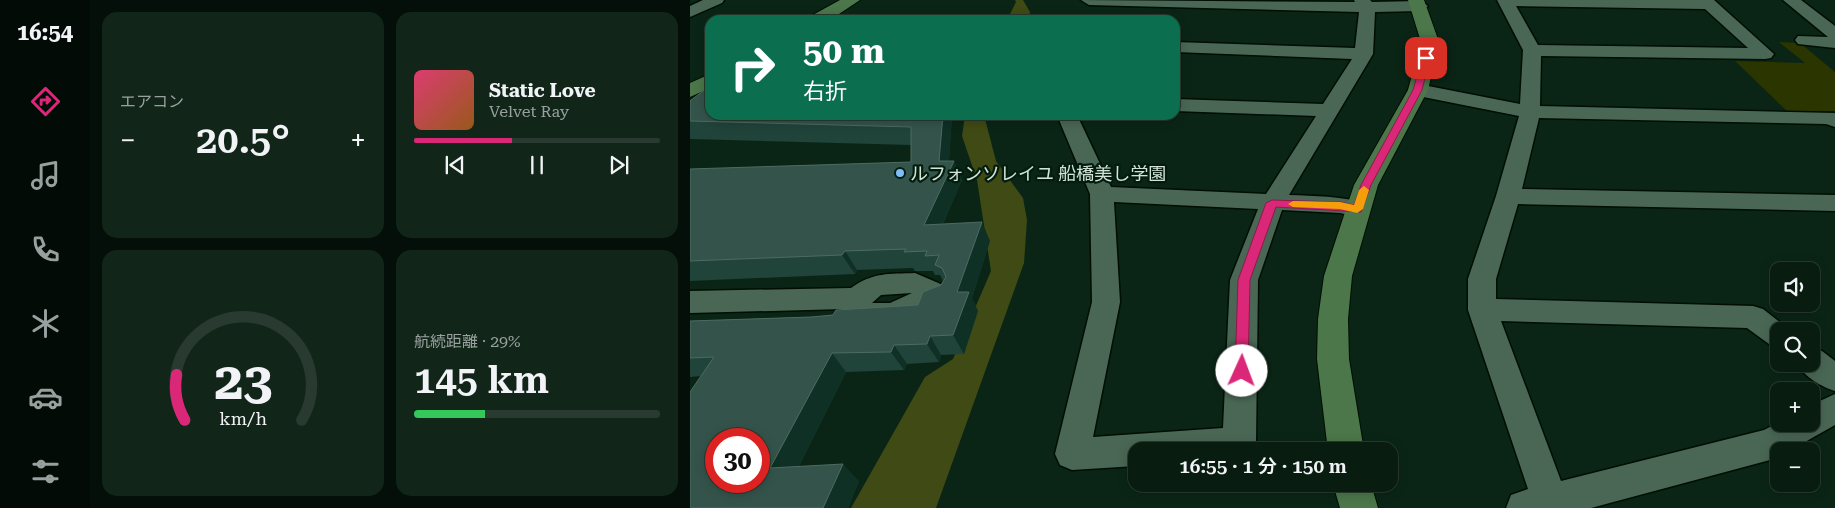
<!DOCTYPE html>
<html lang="ja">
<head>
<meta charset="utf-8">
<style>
	:root { --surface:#081c10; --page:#112519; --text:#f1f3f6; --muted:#98a19f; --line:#293a30; --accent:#db2777 }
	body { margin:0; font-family:"Roboto Serif","Noto Sans JP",serif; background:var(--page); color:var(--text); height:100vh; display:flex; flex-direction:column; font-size:19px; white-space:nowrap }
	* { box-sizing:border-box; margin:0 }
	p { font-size:16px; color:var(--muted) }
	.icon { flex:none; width:28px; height:28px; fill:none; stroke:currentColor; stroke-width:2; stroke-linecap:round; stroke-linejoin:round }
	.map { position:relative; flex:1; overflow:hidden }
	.side { display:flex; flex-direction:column; gap:12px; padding:12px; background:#040f09; width:600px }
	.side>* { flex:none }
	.guide { position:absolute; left:15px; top:15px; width:475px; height:105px; border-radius:15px; box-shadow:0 2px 12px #0003,0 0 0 1px var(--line); background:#0b6e4f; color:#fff; overflow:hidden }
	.controls { position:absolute; left:1080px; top:262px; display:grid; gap:10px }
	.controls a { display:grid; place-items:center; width:50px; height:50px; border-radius:10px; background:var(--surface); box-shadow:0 2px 12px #0003,0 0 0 1px var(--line); font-size:25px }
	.speed { position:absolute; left:15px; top:428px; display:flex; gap:10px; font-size:25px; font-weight:700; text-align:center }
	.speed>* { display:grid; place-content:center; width:65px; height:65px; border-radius:50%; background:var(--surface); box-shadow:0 2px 12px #0003,0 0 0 1px var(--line); line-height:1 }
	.speed .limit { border:8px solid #d22; background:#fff; color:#111 }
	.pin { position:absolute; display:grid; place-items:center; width:42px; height:42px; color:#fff; margin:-21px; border-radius:10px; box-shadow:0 2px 8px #0006 }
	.me { position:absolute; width:55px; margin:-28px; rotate:2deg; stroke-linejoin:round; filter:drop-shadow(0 0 4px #0008) }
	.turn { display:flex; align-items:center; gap:18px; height:105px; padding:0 15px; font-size:22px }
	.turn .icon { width:65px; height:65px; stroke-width:2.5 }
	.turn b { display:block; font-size:35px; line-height:42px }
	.big { font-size:38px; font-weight:600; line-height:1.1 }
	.side .widget { flex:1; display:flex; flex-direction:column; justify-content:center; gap:8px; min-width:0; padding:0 18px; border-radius:15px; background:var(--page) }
	.side .dial { align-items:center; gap:0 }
	.dial svg { height:130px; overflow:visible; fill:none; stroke:var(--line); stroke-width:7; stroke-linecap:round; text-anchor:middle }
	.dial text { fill:var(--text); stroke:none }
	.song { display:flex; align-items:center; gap:15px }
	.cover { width:60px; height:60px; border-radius:8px; background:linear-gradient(135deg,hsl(340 70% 55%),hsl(30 70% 35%)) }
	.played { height:5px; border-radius:2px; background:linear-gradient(90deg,var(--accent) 40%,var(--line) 40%) }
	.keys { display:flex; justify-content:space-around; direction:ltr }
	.heat { display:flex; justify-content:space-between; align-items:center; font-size:28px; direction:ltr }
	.charge { height:8px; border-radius:4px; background:linear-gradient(90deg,#34c759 29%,var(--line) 0) }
	.side .tiles { flex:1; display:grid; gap:12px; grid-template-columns:repeat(2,1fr) }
	.trip { position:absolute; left:438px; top:442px; width:270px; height:50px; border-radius:15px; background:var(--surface); box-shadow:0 2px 12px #0003,0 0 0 1px var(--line); font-weight:600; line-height:50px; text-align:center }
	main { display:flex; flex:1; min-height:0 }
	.tab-bar { display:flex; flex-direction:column; width:90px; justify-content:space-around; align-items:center; background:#030b06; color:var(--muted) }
	.tab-bar .icon { width:35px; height:35px }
	.tab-bar .active { color:var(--accent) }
	.tab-bar b { font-size:22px; color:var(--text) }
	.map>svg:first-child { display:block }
	.green { fill:#2b3500 }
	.forest { fill:#3f4a14 }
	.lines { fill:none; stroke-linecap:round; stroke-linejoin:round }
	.street-casing { stroke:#000e03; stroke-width:3 }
	.secondary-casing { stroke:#000e03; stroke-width:2 }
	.street { fill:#4a6755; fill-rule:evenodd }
	.secondary { fill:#4b774a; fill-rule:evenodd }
	.wall { fill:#20433a }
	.shaded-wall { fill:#0f3024 }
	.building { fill:#34544b; stroke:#4d6b61; fill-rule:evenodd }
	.route { fill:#db2777; stroke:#8e194d }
	.slow { fill:#f59e0b }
	.poi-dot { fill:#7fbdf9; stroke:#021c0d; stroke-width:2 }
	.labels { text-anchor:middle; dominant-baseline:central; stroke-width:4.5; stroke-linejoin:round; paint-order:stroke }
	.poi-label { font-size:18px; fill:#d3e3d8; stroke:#021c0d; text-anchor:start }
</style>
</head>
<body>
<main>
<nav class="tab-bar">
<b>16:54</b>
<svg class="icon active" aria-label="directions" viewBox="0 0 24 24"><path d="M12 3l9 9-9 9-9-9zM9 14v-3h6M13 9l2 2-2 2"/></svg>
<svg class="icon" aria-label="music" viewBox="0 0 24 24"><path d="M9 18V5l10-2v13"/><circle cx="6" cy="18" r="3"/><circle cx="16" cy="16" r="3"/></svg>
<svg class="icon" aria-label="phone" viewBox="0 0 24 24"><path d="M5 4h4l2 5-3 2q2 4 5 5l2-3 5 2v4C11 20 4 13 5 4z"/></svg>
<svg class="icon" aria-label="climate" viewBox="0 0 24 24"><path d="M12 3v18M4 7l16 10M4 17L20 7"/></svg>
<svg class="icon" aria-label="car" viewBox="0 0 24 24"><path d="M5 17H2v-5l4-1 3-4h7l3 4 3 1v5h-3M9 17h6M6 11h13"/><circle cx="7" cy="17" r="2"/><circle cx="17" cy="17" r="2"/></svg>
<svg class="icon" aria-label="filters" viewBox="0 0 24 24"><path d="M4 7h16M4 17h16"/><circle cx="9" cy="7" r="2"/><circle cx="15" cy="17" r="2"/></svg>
</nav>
<section class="side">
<div class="tiles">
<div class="widget"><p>エアコン</p>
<div class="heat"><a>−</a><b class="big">20.5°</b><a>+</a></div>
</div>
<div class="widget">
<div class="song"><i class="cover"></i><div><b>Static Love</b><p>Velvet Ray</p></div></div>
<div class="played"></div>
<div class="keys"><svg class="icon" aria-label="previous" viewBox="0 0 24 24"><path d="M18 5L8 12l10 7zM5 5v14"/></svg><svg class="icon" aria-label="pause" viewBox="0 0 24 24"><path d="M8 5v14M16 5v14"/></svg><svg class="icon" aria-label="next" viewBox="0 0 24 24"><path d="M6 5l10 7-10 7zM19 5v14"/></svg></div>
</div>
<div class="widget dial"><svg viewBox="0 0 100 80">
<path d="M14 69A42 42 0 1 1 86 69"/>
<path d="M14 69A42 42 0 0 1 9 41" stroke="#db2777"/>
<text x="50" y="56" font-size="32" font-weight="700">23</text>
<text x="50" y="72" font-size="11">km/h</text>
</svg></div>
<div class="widget"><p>航続距離 · 29%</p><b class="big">145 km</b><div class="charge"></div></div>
</div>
</section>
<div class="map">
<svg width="1145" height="508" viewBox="0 0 1145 508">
	<rect width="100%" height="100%" fill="#0a2516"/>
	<path class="green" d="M1089 42 1110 43 1145 72V111L1098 112 1045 61 1115 63Z"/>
	<g class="forest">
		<path d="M325 0H333L340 12 339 20H317L326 2Z"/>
		<path d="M275 115H294L306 161 333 198 337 220 334 263 246 508H161L235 377 263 359 301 271 287 180 272 136Z"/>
	</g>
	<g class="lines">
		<g class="street-casing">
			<g id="street">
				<path d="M13 0H34L32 3 0 17V6Z"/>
				<path d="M391 0 665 2 664 0H680L682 2 730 1 738 6 730 11 685 12 683 54 599 195C625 196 650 196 676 203L679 209 676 215 667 217 650 213 592 210 568 280 566 443 562 451H446V466L382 470 370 465 365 454 402 302 400 194 367 115H387L421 187 576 194 626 116 485 111V99L633 104 662 59 485 52V42L665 48 669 12 399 5ZM424 202 568 209 540 280 533 428 403 437 430 302Z"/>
				<path d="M807 0H1024L1084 54 1081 58 1075 59 851 56 850 106 1145 113V127L1136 124 849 118 832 189 1145 195V211L828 204 806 279V299L1063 306 1073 309 1101 331H1089V348L1079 344 1057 328 811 321 871 481 1074 430 1089 422 1121 424V405L1145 394V425L1099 451H1089V456L1080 460 901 508H816L821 495 838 489 778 310V279L806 196 829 116 728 96 721 94 718 90 721 86 728 84 830 104 833 50ZM826 6 1015 9 1058 48 848 45Z"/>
				<path d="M1093 0H1111L1145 26V48L1108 44 1105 40 1108 36 1138 37Z"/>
				<path d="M225 273 260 288 264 295 260 302C227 316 195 333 159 322L154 309 0 313V291L161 288C183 272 199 274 225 273ZM222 293 200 303H182L191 295Z"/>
				<path d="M1121 347 1132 351 1145 361V391C1132 387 1114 377 1108 364H1121Z"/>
			</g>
		</g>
		<g class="secondary-casing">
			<g id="secondary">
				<path d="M150 0H170L140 20H118L121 16Z"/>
				<path d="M718 0H734L749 42 738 90 688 185 662 276 658 319 659 359 674 451H638L627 359 628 319 634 276 664 185 718 90 731 42Z"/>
				<path d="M20 74V88L0 97V83Z"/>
				<path d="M643 484H681L688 508H650Z"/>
			</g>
		</g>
		<use href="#street" class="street"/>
		<use href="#secondary" class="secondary"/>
	</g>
	<path class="wall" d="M0 101 20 115H262L259 161 272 180 253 224 300 241 282 298 288 311 274 354 251 355 249 362 217 364 214 370 156 372 109 466 169 481 158 508H0L11 376 0 377V321L121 317 143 315 228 305 251 285 253 281 250 275H245L243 271H225L223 268 167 270 165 274 0 281V169L221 162V145L0 139Z"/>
	<g class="shaded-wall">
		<path d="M253 115H262L258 174 264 161 272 180 244 244 234 225 249 161Z"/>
		<path d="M292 222 300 241 282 298 288 311 274 354 263 335 267 292Z"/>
		<path d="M155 251 167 270 165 274 152 255Z"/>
		<path d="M240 336 251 355 249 362 237 344Z"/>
		<path d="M204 345 217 364 214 370 201 352Z"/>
		<path d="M142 353 156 372 100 484 80 468Z"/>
		<path d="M153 464 169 481 158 508H133Z"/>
	</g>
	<path class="building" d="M18 87H20V115H253L249 161H264L234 225 292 222 267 292H279L263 335 240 336 237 344 204 345 201 352 142 353 80 468 153 464 133 508H0V392L24 357 0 358V321L121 317 143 315 146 310 228 305 233 292 251 285 256 277 252 268 245 265 249 255 235 256 237 251 214 252 216 249 155 251 152 255 0 261V169L221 162V127L0 121V101ZM26 439H69V481H26Z"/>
	<path class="route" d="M736 56 740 58 732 90 681 185 671 212 586 207 560 280 558 371 556 375H547L545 371 548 280 576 203 582 200 650 202 664 205 671 185 723 90 732 58Z"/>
	<path class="slow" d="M674 186 679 190 673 209 667 213 650 209 603 207 598 204 603 201 650 202 664 205 669 190Z"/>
	<circle class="poi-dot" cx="210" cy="173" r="5"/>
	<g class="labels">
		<g class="poi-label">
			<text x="220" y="173">ルフォンソレイユ 船橋美し学園</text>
		</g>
	</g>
</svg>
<div class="controls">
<a><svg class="icon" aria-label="sound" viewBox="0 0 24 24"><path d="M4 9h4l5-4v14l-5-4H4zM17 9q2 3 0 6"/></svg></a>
<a><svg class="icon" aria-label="search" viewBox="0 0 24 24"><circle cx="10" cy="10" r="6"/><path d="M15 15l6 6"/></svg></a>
<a>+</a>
<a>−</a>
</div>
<div class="speed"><div class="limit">30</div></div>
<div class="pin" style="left:736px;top:58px;background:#d93025"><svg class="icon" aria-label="arrive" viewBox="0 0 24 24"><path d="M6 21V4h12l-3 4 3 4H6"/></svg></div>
<svg class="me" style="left:552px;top:371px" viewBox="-20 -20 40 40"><circle r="19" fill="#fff"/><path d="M0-13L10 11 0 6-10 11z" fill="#db2777"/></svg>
<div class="trip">16:55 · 1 分 · 150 m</div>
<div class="guide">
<div class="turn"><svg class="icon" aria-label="right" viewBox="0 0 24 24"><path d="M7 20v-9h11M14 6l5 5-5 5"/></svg><div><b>50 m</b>右折</div></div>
</div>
</div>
</main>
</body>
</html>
